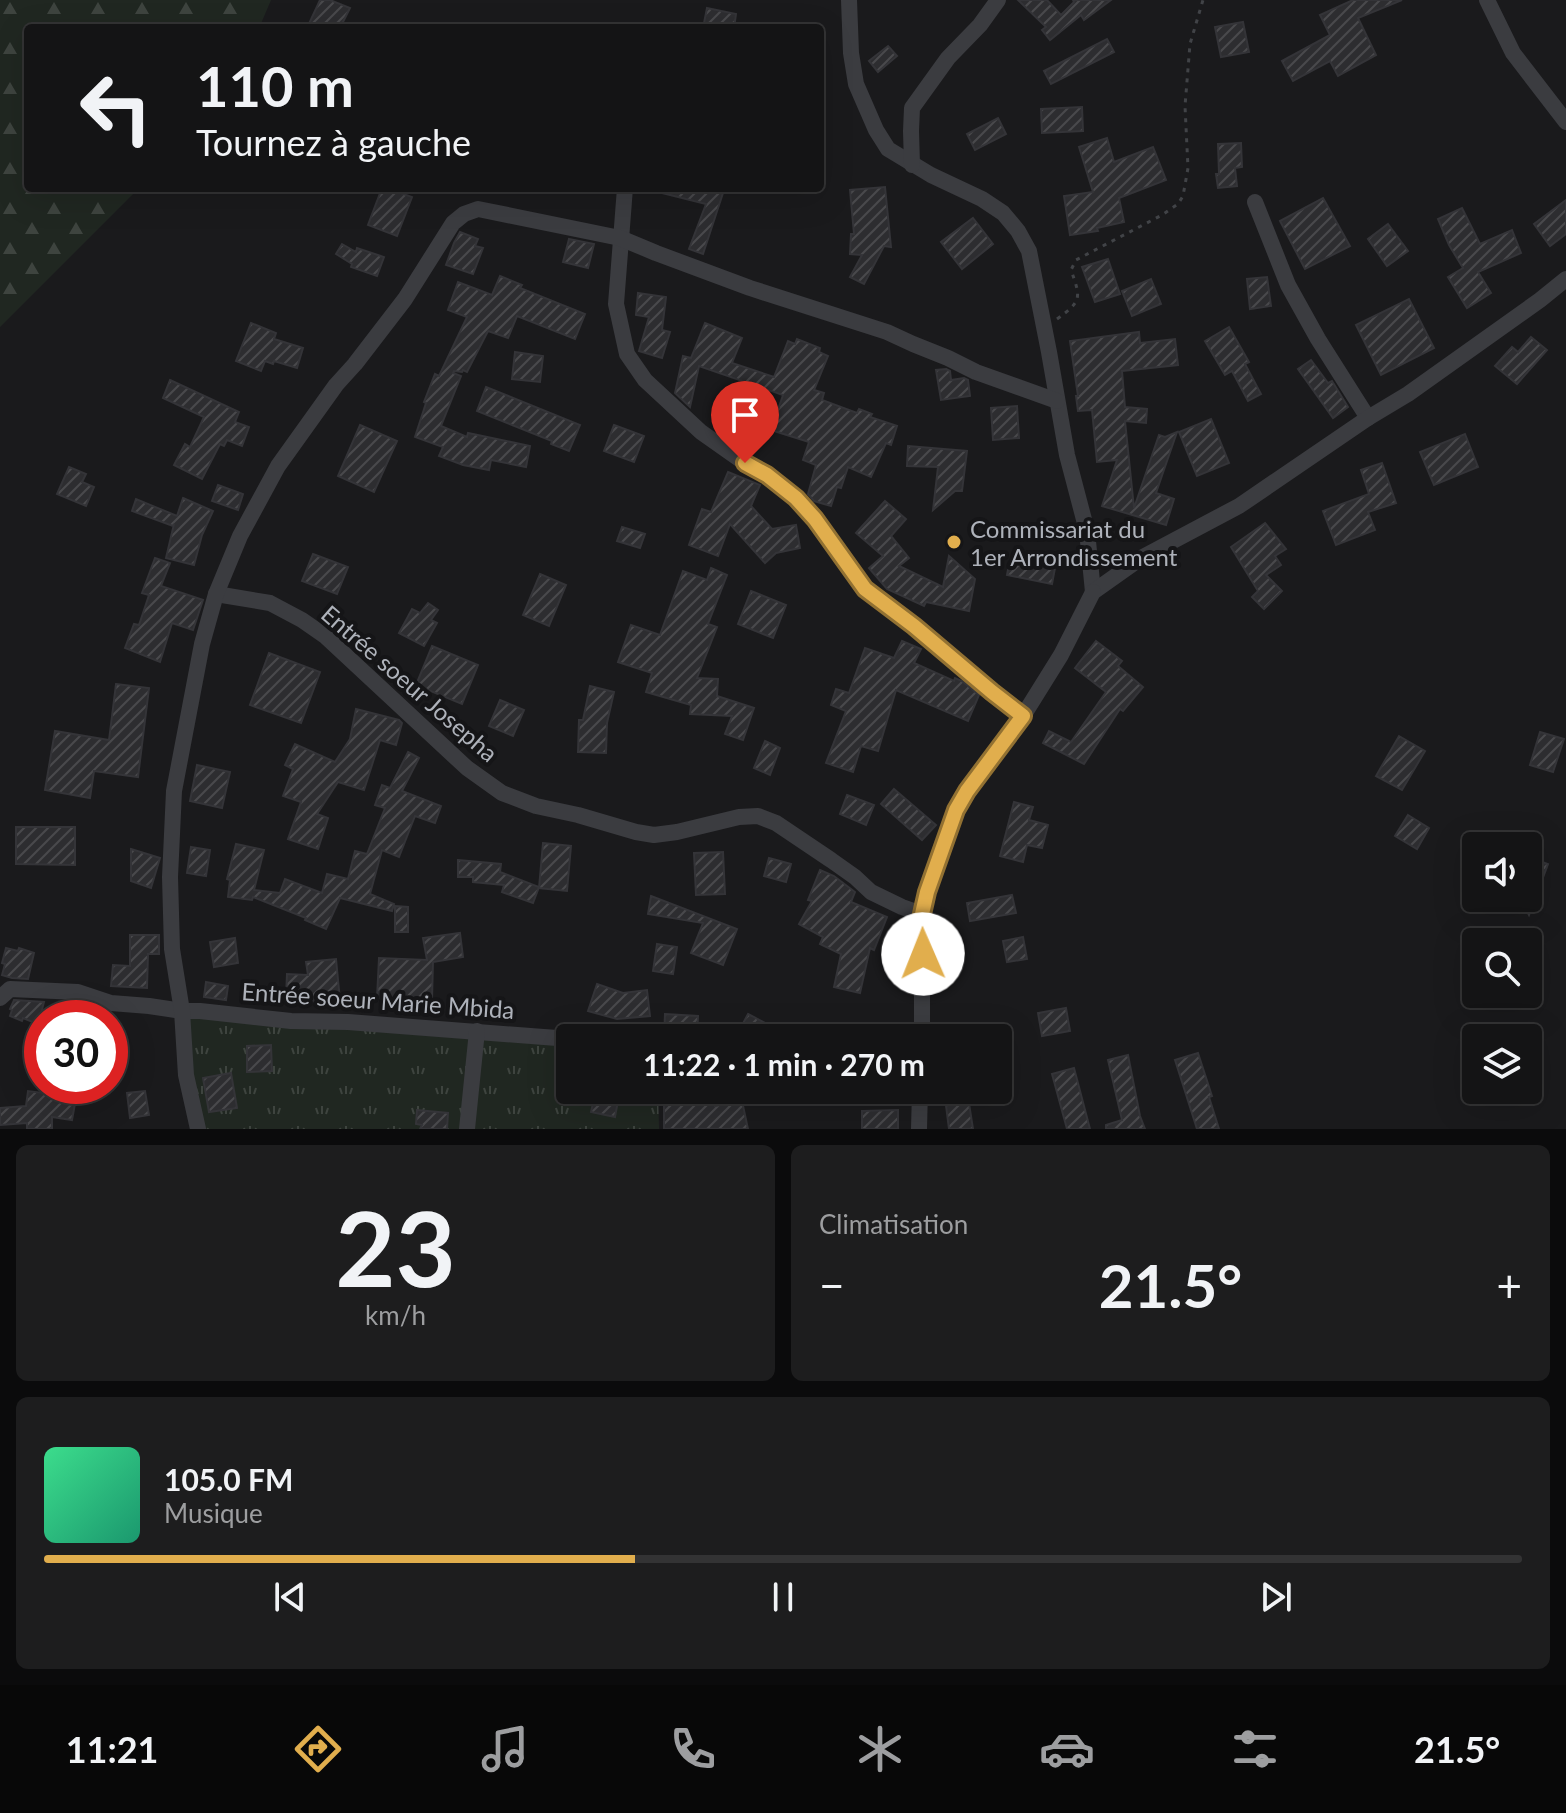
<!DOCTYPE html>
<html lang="fr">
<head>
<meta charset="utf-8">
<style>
	:root { --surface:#141415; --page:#1d1d1e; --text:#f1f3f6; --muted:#9d9ea0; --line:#333334; --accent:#e1ae4d }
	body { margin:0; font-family:Lato,sans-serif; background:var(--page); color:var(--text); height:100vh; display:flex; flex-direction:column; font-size:30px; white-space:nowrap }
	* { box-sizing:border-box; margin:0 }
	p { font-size:26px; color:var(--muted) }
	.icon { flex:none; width:44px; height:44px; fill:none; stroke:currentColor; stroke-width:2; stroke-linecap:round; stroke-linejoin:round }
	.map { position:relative; height:1129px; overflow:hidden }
	.side { display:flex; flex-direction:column; gap:16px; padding:16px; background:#0b0b0c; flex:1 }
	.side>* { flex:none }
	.banner { position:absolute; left:24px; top:24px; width:800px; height:168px; border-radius:8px; box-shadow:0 8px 32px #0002,0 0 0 2px var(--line); background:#141415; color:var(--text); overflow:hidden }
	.controls { position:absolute; left:1462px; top:832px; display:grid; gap:16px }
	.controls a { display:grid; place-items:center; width:80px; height:80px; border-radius:8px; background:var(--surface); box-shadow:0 8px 32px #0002,0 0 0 2px var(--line); font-size:40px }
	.speed { position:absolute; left:24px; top:1000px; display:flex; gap:16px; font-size:40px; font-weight:700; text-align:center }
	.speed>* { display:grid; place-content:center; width:104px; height:104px; border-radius:50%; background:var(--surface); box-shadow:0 8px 32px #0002,0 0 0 2px var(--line); line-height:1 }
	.speed .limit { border:12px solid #d22; background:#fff; color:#111 }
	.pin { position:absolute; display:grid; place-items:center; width:68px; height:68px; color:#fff; margin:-82px -34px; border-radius:50% 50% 50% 0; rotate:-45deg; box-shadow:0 0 8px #0007 }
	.pin .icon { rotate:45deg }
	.me { position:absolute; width:88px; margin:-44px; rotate:359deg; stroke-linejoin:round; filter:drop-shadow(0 0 6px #0008) }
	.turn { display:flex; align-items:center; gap:28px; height:168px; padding:0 40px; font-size:36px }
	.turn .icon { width:104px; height:104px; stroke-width:2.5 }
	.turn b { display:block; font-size:56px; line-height:68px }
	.big { font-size:60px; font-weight:700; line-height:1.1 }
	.side .card { flex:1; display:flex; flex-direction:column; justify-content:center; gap:12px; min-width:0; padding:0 28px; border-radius:12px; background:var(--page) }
	.side .dial { align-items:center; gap:0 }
	.dial b { font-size:104px; line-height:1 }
	.song { display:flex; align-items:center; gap:24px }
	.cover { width:96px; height:96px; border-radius:12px; background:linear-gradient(135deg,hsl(150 70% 55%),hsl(160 70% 35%)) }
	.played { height:8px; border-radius:4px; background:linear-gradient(90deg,var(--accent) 40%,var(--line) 40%) }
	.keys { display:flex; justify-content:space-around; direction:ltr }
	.heat { display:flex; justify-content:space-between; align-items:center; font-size:44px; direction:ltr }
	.side .tiles { flex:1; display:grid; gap:16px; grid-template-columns:1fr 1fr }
	.card:last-child { grid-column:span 2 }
	.trip { position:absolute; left:556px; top:1024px; width:456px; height:80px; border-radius:8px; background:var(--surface); box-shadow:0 8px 32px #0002,0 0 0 2px var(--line); font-weight:700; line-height:80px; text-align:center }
	.tab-bar { display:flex; height:128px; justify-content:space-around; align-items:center; background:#080808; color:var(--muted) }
	.tab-bar .icon { width:56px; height:56px }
	.tab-bar .current { color:var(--accent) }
	.tab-bar b { font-size:36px; color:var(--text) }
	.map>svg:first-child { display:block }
	.grass { fill:url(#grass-tufts) }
	.forest { fill:url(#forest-firs) }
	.building { fill:url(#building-hatch); stroke:#343438; stroke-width:2 }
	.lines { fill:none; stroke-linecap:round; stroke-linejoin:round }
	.path { stroke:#414347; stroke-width:3; stroke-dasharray:4 6; stroke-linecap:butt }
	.minor { stroke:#3b3c40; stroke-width:16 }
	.route-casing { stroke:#927132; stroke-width:20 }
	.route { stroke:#e1ae4d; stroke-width:14 }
	.poi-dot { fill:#e1ae4d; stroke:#151517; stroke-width:3 }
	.labels { text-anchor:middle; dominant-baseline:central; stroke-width:8; stroke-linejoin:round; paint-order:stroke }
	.poi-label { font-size:24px; fill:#aeb2ba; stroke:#151517; text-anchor:start }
	.street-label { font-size:24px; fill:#aeb2ba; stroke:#151517 }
</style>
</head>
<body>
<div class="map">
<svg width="1566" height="1129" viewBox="0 0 1566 1129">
	<defs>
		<pattern id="grass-tufts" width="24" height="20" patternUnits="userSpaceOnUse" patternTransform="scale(2)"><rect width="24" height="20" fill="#202721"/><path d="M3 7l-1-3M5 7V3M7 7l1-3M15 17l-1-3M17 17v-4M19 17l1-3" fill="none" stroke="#3e443f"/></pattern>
		<pattern id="forest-firs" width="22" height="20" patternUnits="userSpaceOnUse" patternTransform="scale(2)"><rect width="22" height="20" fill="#202721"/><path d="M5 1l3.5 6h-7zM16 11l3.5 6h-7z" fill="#3e443f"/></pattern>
		<pattern id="building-hatch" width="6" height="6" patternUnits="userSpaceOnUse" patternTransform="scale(2)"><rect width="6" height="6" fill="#2d2d30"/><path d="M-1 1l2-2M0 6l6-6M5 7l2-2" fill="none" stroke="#49494c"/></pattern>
	</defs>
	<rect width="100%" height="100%" fill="#1a1a1c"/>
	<path class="grass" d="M185 1016 570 1041V1090H658L659 1129H205L198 1106Z"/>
	<path class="forest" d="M0 0H271L259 28H28V188H139L0 327Z"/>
	<g class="building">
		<path d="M320 0H330L350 8 340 28H307Z"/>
		<path d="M1018 0H1047L1061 15 1074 2 1073 0H1111L1084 20 1081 15 1050 40 1042 30 1046 27Z"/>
		<path d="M1353 0H1402L1358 18 1376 55 1338 76 1330 61 1293 81 1282 61 1330 35 1320 15Z"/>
		<path d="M707 8 736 14 734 28H703Z"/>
		<path d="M1243 22 1249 52 1221 57 1215 27Z"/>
		<path d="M1107 39 1114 52 1051 84 1044 71Z"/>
		<path d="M888 46 897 56 878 72 869 61Z"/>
		<path d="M1082 107 1083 131 1042 133 1041 109Z"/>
		<path d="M998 118 1006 134 975 150 967 134Z"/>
		<path d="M1107 138 1114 162 1153 147 1166 180 1119 198 1124 222 1097 228 1098 231 1070 235 1064 196 1093 192 1079 147Z"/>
		<path d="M1241 143 1242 167 1235 168 1237 186 1218 188 1216 174H1219L1218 144Z"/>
		<path d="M885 187 891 247 884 246 864 284 850 277 862 255 850 254 851 234H854L850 190Z"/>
		<path d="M382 188H387L412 197 397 236 368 225Z"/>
		<path d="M663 188H703L723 193 703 254 689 249 706 204 662 193Z"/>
		<path d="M1323 198 1350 246 1305 269 1280 221Z"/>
		<path d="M1566 200V234L1550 246 1534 224Z"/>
		<path d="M1462 208 1480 244 1512 230 1521 253 1478 272 1491 293 1467 308 1448 277 1463 268 1449 245 1438 219Z"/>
		<path d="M973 218 993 244 962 269 941 242Z"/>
		<path d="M1388 224 1408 251 1387 266 1368 239Z"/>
		<path d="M460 232 478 239 475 246 483 248 473 274 446 265 454 243Z"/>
		<path d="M569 239 594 244 588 268 563 262Z"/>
		<path d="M342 244 356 252 357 248 384 257 377 276 351 267 352 264 336 254Z"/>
		<path d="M1108 259 1120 294 1095 302 1082 267Z"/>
		<path d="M500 276 522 285 520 288 585 314 575 339 517 316 508 338 488 331 467 372 463 370 462 372 454 371 453 373 461 376 441 426 467 437 468 433 530 446 526 467 491 460 489 470 463 465 439 456 443 447 415 437 426 403 424 402 435 374 439 376 467 317 448 310 458 282 492 295Z"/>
		<path d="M1267 277 1271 306 1250 309 1247 279Z"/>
		<path d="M1151 279 1161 304 1132 316 1122 291Z"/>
		<path d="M638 293 666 297 662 330 670 332 662 358 639 351 649 317 636 315Z"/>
		<path d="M1409 299 1434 348 1381 375 1356 325Z"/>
		<path d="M251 323 276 333 274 339 303 348 297 368 274 361 273 364 265 361 261 371 236 361Z"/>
		<path d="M705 323 742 338 732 363 774 377 788 341 795 344 797 339 820 348 819 352 828 356 814 390 824 393 822 400 857 413 859 409 872 414 870 417 897 426 891 445 886 443 871 477 848 467 841 488 837 487 831 506 814 501 808 494 816 465 803 460 809 442 771 430 783 395 699 366 690 407 675 393 683 356 691 358Z"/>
		<path d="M1229 327 1249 362 1245 364 1261 394 1248 401 1232 371 1225 375 1205 341Z"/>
		<path d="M1139 332 1140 343 1175 339 1178 365 1122 371 1125 407 1147 409 1146 423 1125 421 1134 508 1159 435 1165 437 1177 432 1156 493 1174 499 1166 525 1102 506 1117 460 1097 462 1092 410 1078 411 1076 396H1078L1070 341Z"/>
		<path d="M1531 337 1547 350 1517 384 1495 366 1512 347 1518 352Z"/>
		<path d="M515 352 543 356 540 382 512 379Z"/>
		<path d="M1311 360 1328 383 1332 381 1348 407 1333 418 1298 369Z"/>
		<path d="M946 369 950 371 951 380 964 378 968 380 970 396 941 400 936 370Z"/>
		<path d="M170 380 239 412 235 422 249 427 242 446 227 440 224 446 220 444 202 479 174 465 185 444 190 447 204 417 163 398Z"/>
		<path d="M486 387 580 425 569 451 551 444 552 441 477 411Z"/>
		<path d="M1017 406 1019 438 993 440 991 408Z"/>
		<path d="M1211 419 1229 463 1197 476 1179 432Z"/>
		<path d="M360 425 397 441 374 492 338 476Z"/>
		<path d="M614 425 644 436 634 462 604 451Z"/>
		<path d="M1465 434 1478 467 1434 485 1420 452Z"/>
		<path d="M908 446 967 451 962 491H955L933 510 938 467 907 466Z"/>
		<path d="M1382 463 1396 503 1368 512 1375 530 1336 545 1323 511 1369 494 1361 470Z"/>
		<path d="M69 467 86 474 82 482 94 487 86 506 57 494Z"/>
		<path d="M728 472 760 485 751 506 772 529 796 525 800 548 776 553 765 563 730 524 718 556 689 545 702 509 711 512Z"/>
		<path d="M218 485 243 494 238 510 212 501Z"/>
		<path d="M183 498 213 511 202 535 194 565 166 558 174 524 173 526 132 511 136 499 177 516Z"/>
		<path d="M885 501 906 519 891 536 909 558 899 566 943 587 949 556 975 579 969 611 926 602 924 606 887 589 869 568 883 556 856 533Z"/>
		<path d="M1265 523 1286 549 1275 556 1281 565 1266 575 1282 591 1264 609 1252 597 1258 591 1231 547Z"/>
		<path d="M622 527 645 534 640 548 617 541Z"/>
		<path d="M313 554 348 567 337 594 302 581Z"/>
		<path d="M155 558 170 563 161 586 203 600 193 630 172 623 160 662 125 648 134 624 139 625 149 595 142 593Z"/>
		<path d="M1010 559 1055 568 1052 584 1007 575Z"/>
		<path d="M711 568 727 575 708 624 717 627 697 678 718 679 717 696 754 708 743 740 725 734 732 716 690 714 691 705 646 692 652 673 618 662 631 625 660 635 683 571 707 580Z"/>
		<path d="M540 574 566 585 549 626 523 615Z"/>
		<path d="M751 591 786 605 773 638 738 624Z"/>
		<path d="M428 603 438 610 431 620 437 623 424 646 399 633 412 609 420 613Z"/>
		<path d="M902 641 921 649 914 663 954 681 955 678 962 681 979 695 968 721 896 690 878 751 861 746 853 772 826 763 846 711 831 705 836 689 849 693 865 648 894 658Z"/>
		<path d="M1096 641 1122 661 1118 666 1143 687 1123 711 1120 709 1084 764 1043 743 1049 731 1071 742 1106 692 1075 668Z"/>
		<path d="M432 646 478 665 462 704 416 685Z"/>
		<path d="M269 653 320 672 301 723 250 705Z"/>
		<path d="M116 684 149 688 138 777 94 771 90 798 45 790 55 731 109 740Z"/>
		<path d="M590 686 614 692 607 723 606 753 578 752 579 720H583Z"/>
		<path d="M500 700 524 710 513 736 489 726Z"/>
		<path d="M356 709 399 720 402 723 396 745 380 740 364 790 338 782 317 814 328 818 318 849 288 839 301 802 283 796 293 769 285 765 295 744 335 762 350 739Z"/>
		<path d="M1540 732 1564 739 1553 772 1530 765Z"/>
		<path d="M1399 736 1425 751 1402 790 1376 776Z"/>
		<path d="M765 741 780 748 770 775 754 768Z"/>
		<path d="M408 752 419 758 402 791 441 806 435 823 415 816 399 857 382 850 370 894 394 904 392 911 340 898 326 929 305 920 306 918 253 897 252 900 228 897 230 880 227 879 236 844 264 850 254 890 280 893 285 879 322 893 327 874 348 879 355 851 367 854 385 808 375 805 382 785 390 788Z"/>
		<path d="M197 765 230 772 222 808 190 801Z"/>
		<path d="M894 789 936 825 922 840 881 804Z"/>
		<path d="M847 795 874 805 866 825 840 814Z"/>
		<path d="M1014 802 1033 807 1029 820 1048 825 1042 848 1027 845 1023 862 1000 856Z"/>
		<path d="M1408 815 1429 828 1417 849 1395 836Z"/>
		<path d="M16 827H75V865L16 864Z"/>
		<path d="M543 843 571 846 567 891 539 888Z"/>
		<path d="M191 847 210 850 206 876 187 873Z"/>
		<path d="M131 849 160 858 151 888 131 881Z"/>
		<path d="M723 852 725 894 696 895 694 853Z"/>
		<path d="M1528 857 1548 864 1529 915 1528 913 1491 900 1492 898H1528Z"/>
		<path d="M769 858 791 864 786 882 764 876Z"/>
		<path d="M458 860 501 864 500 872 539 887 533 903 502 892 504 885 473 882V877H458Z"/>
		<path d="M820 870 834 876 855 892 851 902 887 917 874 950 870 948 860 993 834 987 841 954 820 944 823 937 799 924 812 901 808 900Z"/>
		<path d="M1012 895 1016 913 970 921 967 903Z"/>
		<path d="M651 896 737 929 723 965 691 953 703 923 648 914Z"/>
		<path d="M395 906 408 907V932H395Z"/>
		<path d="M460 933 463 957 433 962 432 1000 377 998 379 958 427 960 423 938Z"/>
		<path d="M130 935H159V954H148L147 988 111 986 113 965 130 966Z"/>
		<path d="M1023 937 1027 959 1007 962 1003 941Z"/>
		<path d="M235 938 238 963 214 967 210 942Z"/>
		<path d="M657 944 677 947 673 974 653 971Z"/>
		<path d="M6 948 18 951 19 948 34 953 28 979 12 978 2 975 5 964 2 963Z"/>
		<path d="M336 959 340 1000 311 1003 310 999 286 997 287 974 308 975 306 962Z"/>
		<path d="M206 982 228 986 226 1000 204 997Z"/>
		<path d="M597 984 623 993 647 990 650 1016 617 1019 588 1011Z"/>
		<path d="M14 1000 44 1002 39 1021 36 1020 35 1023 23 1018 22 1021 10 1016 12 1010 10 1009Z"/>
		<path d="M1066 1008 1070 1031 1042 1036 1038 1013Z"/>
		<path d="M665 1014 698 1016 697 1038H664Z"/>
		<path d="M748 1014 773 1027 767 1038H752L739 1031Z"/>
		<path d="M271 1045 272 1071 247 1072V1046Z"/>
		<path d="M1198 1053 1212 1096 1209 1097 1219 1129H1197L1175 1060Z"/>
		<path d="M1128 1055 1140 1116 1145 1129H1106V1125L1122 1120 1108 1060Z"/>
		<path d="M1074 1068 1090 1129H1067L1052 1074Z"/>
		<path d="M231 1073 237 1108 209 1112 203 1078Z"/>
		<path d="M45 1086H65L63 1096 76 1098 72 1120 52 1117V1129H27V1123L0 1125V1108L26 1106 28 1091 43 1093Z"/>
		<path d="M596 1090H620L615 1117 591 1112Z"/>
		<path d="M944 1090H967L973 1129H949Z"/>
		<path d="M145 1091 149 1115 130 1118 127 1093Z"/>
		<path d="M742 1101 748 1129H664V1103L715 1104V1106Z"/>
		<path d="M417 1110 448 1113 447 1129H420L422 1125 416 1124Z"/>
		<path d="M898 1110V1129H862V1111Z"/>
	</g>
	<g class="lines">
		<path class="path" d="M1057 319C1082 301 1081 298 1071 270L1076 260 1162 215 1178 204 1183 196 1188 168 1185 106 1190 44 1203 0"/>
		<g class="minor">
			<path d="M849 0 851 53 856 84 876 130 888 149 931 175 982 199 1003 213 1018 231 1029 251 1049 352 1067 455 1087 531 1093 592"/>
			<path d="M1487 0 1513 53 1566 122"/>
			<path d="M912 165 911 131 912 108 948 58 980 25 998 0"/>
			<path d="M625 188 616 304 627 354 645 380 701 432 745 463 767 475 796 498 815 519 865 589 914 626 992 692 1023 716"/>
			<path d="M1255 202 1288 285 1318 339 1368 418"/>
			<path d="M1093 592 1141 558 1239 506 1368 418 1408 394 1540 300 1566 279"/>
			<path d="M216 594 270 603 302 620 325 636 467 768 502 793 536 806 578 815 636 832 654 835 677 832 739 817 758 816 776 823 831 860 855 877 871 892 902 907 922 914"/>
			<path d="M0 998 10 989 78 992 111 1003 149 1006 182 1011H200L291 1021 348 1022 570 1039"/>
			<path d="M922 1038V914L927 892 956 810 967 791 1023 716 1061 655 1093 592"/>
			<path d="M860 1090 920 1094"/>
			<path d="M198 1129 186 1075 182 1011 172 949 170 877 174 791 202 644 216 594 240 536 278 466 336 385 355 364 405 299 453 223 464 214 478 209 620 238 656 253 750 288 887 332 913 344 948 358 976 372 1057 401"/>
			<path d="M467 1129 477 1031"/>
			<path d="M919 1129 920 1090"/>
		</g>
	</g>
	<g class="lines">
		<g class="route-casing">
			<path id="route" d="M745 463 767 475 796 498 815 519 865 589 914 626 992 692 1023 716 967 791 956 810 927 892 922 914 923 954"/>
		</g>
		<use href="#route" class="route"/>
	</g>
	<circle class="poi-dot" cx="954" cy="542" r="8"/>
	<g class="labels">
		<g class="poi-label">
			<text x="970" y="528">Commissariat du<tspan x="970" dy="28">1er Arrondissement</tspan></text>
		</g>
		<g class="street-label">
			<text transform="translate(410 683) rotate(41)">Entrée soeur Josepha</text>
			<text transform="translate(378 1000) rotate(4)">Entrée soeur Marie Mbida</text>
		</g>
	</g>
</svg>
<div class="controls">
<a><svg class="icon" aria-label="sound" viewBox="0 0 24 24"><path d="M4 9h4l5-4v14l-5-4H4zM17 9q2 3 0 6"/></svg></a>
<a><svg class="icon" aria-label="search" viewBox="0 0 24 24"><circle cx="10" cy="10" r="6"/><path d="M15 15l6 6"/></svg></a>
<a><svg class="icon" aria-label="layers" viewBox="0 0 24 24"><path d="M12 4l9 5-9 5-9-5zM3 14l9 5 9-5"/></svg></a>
</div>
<div class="speed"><div class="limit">30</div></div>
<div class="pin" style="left:745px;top:463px;background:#d93025"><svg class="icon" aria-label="arrive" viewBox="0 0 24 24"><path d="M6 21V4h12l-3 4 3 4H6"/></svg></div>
<svg class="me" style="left:923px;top:954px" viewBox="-20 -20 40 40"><circle r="19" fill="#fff"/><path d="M0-13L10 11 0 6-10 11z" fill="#e1ae4d"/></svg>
<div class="trip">11:22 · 1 min · 270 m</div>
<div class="banner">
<div class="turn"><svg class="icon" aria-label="left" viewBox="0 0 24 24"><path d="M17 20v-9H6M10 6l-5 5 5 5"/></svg><div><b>110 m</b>Tournez à gauche</div></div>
</div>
</div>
<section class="side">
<div class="tiles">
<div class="card dial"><b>23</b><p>km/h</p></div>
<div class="card"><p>Climatisation</p>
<div class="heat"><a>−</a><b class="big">21.5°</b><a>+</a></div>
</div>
<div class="card">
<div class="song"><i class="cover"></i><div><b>105.0 FM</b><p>Musique</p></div></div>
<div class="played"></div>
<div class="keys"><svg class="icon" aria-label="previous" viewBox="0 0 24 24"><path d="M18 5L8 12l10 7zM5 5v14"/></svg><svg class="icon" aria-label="pause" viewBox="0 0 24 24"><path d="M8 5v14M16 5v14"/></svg><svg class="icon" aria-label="next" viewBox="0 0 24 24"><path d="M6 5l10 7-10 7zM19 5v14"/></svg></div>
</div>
</div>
</section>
<nav class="tab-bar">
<b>11:21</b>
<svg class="icon current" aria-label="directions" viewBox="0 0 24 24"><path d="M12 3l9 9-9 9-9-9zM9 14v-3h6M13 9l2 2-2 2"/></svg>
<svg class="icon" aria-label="music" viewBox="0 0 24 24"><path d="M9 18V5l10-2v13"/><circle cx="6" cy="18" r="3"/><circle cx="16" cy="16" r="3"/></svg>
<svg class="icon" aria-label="phone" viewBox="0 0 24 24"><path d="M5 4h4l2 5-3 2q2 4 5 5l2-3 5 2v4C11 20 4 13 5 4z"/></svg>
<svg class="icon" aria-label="climate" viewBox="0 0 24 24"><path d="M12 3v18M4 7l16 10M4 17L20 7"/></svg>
<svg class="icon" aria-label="car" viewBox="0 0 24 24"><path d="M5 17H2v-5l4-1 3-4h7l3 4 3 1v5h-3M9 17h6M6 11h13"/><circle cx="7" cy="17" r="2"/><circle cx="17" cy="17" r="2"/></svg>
<svg class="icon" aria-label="filters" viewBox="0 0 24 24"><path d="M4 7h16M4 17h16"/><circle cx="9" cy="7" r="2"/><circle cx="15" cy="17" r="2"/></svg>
<b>21.5°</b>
</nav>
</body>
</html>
